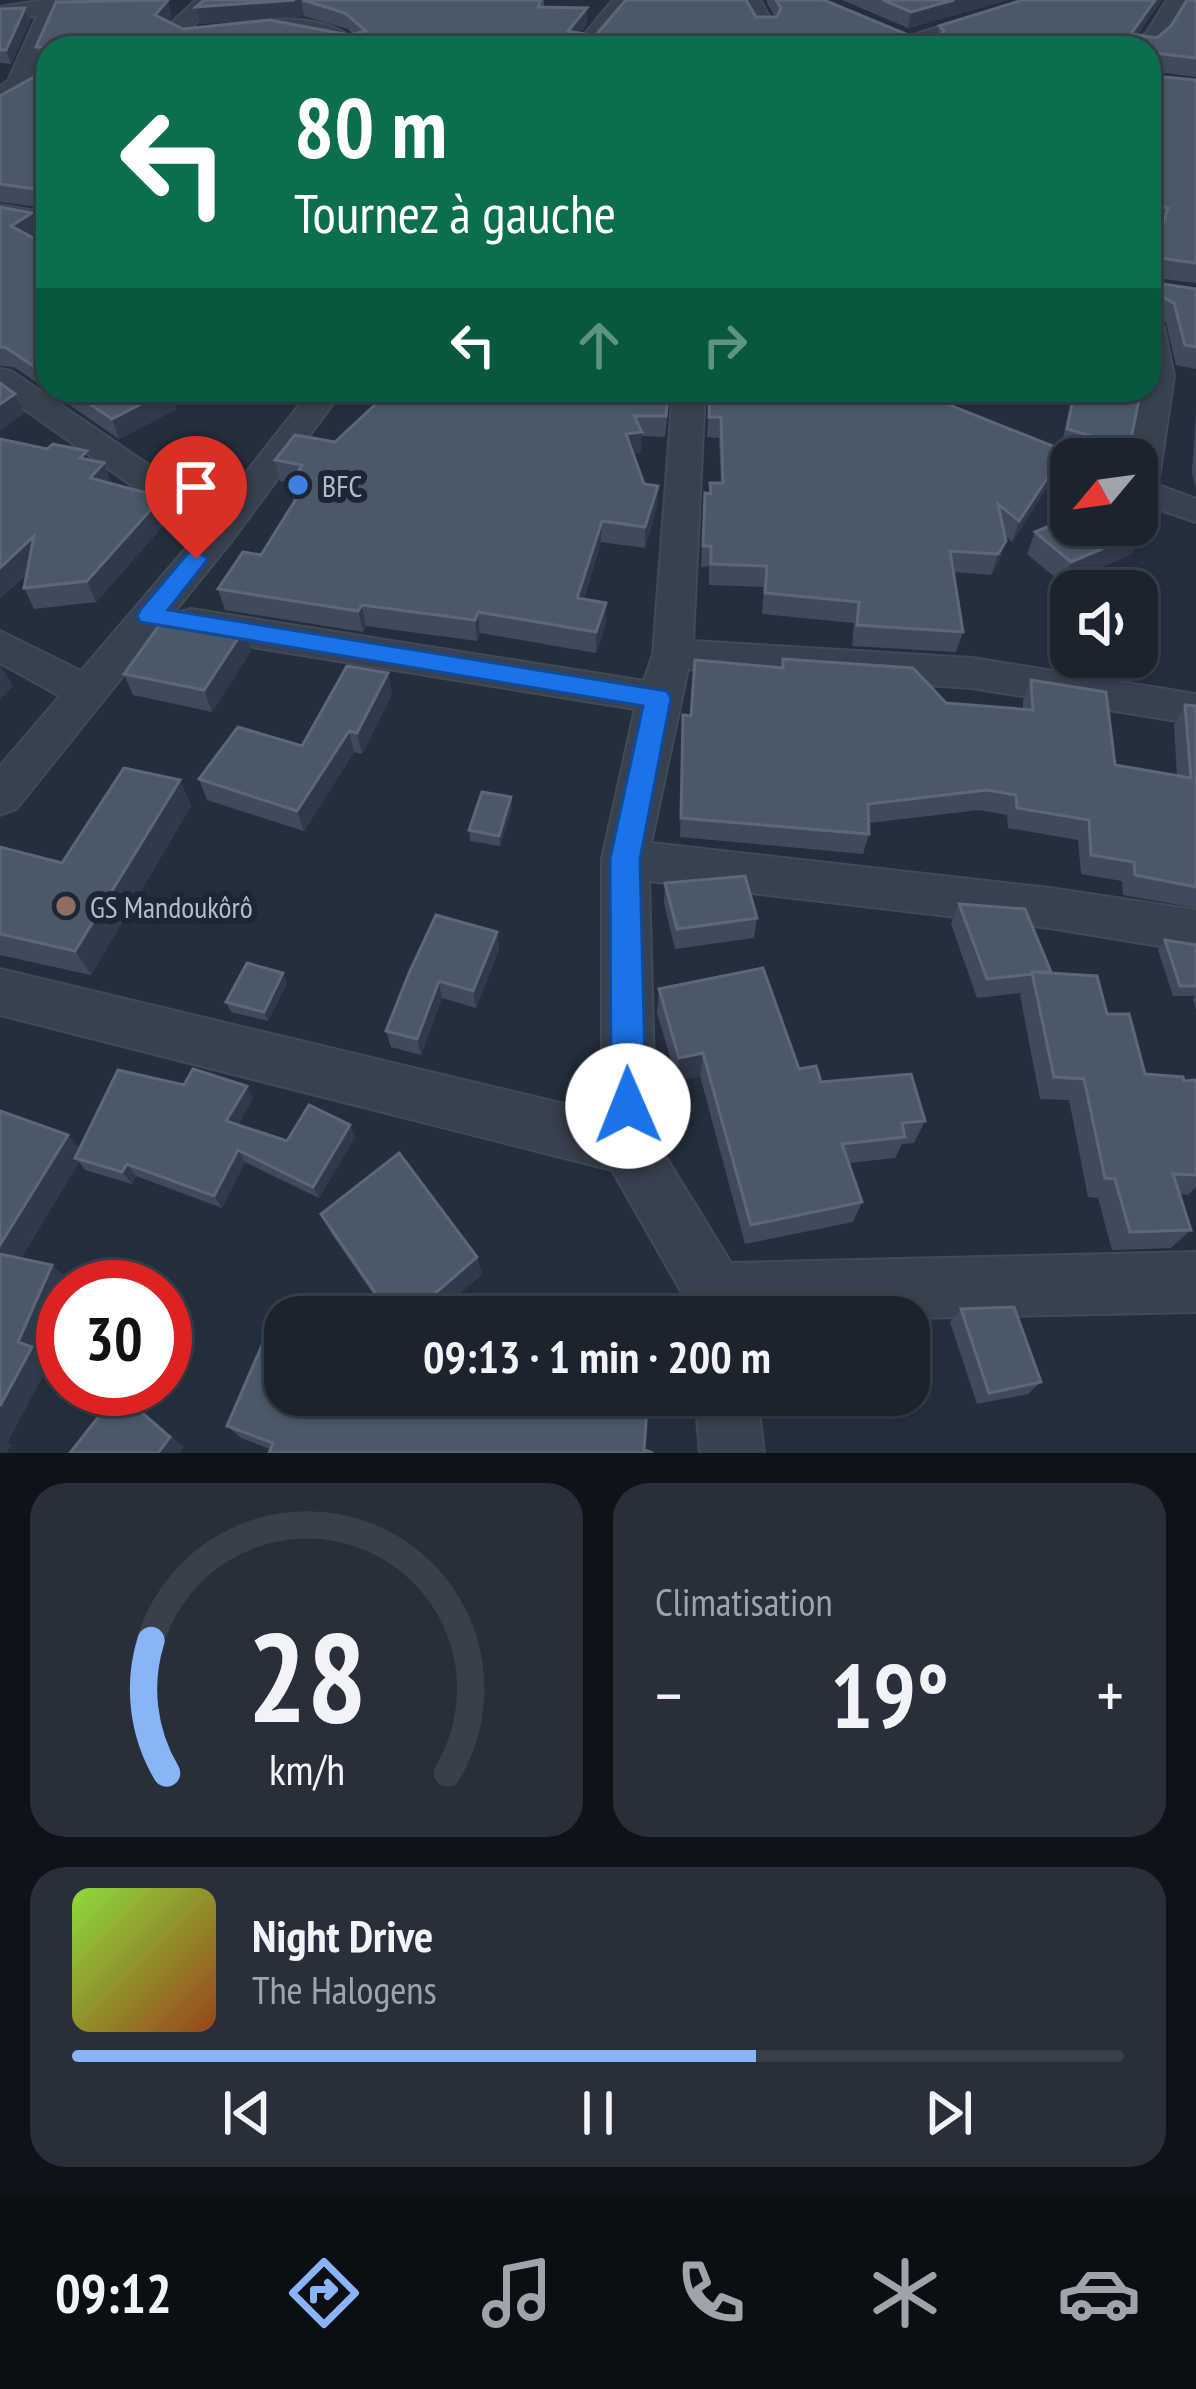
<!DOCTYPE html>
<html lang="fr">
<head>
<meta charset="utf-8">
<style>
	:root { --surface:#1b232e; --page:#282f3a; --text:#f1f3f6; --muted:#a0a4aa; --line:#39404a; --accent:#8ab4f8 }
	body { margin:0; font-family:"PT Sans Narrow",sans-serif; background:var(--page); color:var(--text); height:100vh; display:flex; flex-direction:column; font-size:45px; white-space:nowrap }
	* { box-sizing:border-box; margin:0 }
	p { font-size:39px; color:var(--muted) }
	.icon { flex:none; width:66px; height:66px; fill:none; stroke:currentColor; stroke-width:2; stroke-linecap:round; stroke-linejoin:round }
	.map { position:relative; height:1453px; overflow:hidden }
	.details { display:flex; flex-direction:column; gap:30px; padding:30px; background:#0f1319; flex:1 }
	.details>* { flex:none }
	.banner { position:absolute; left:36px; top:36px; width:1125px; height:366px; border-radius:36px; box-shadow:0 3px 9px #0004,0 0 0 3px var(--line); background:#0b6e4f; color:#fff; overflow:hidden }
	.needle { width:78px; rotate:241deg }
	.buttons { position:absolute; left:1050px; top:438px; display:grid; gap:24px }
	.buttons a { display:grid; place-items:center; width:108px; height:108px; border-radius:24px; background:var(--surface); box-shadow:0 3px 9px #0004,0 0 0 3px var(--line); font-size:60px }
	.speed { position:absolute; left:36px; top:1260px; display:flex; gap:24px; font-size:60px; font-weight:700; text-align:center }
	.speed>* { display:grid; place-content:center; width:156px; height:156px; border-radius:50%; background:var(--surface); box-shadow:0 3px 9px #0004,0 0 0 3px var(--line); line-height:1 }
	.speed .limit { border:18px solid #d22; background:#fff; color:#111 }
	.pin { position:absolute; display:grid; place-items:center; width:102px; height:102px; color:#fff; margin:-123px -51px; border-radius:50% 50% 50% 0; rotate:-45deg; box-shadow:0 0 12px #0007 }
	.pin .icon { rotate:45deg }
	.me { position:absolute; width:132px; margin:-66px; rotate:359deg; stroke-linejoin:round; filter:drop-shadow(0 0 9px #0008) }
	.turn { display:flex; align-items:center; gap:42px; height:252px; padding:0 60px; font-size:54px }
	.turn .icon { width:156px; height:156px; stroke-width:2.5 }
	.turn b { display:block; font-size:84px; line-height:102px }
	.lanes { display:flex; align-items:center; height:114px; padding:0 60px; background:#0003; justify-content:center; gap:60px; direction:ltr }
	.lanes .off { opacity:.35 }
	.big { font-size:90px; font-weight:600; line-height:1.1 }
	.details .widget { flex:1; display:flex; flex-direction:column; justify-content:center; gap:18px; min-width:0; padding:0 42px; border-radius:36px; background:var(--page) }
	.details .dial { align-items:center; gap:0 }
	.dial svg { height:312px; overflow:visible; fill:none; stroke:var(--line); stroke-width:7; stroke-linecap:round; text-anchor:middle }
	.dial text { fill:var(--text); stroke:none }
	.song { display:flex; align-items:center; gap:36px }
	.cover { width:144px; height:144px; border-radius:18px; background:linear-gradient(135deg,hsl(90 70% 55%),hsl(20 70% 35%)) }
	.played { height:12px; border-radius:6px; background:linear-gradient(90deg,var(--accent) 65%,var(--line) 65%) }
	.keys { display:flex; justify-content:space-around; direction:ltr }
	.heat { display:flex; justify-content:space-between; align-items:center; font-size:66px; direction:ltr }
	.details .tiles { flex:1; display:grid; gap:30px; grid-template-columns:1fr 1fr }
	.widget:last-child { grid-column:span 2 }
	.trip { position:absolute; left:264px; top:1296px; width:666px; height:120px; border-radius:36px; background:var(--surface); box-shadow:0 3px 9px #0004,0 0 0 3px var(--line); font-weight:600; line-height:120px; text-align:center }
	.menu { display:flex; height:192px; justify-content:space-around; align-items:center; background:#0b0e12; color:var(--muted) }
	.menu .icon { width:84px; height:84px }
	.menu .active { color:var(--accent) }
	.menu b { font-size:54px; color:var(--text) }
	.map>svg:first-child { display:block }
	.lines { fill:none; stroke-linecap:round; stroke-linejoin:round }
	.minor-casing { stroke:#414a57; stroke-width:4 }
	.minor { fill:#38414e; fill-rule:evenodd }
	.wall { fill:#3f4b5c }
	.shaded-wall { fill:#2f3b4b }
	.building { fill:#4b5868; stroke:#5c6777; stroke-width:3 }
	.route { fill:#1a73e8; stroke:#114b97; stroke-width:3 }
	.shop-dot { fill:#3f7fe0; stroke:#1d2633; stroke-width:4.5 }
	.education-dot { fill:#8d6e63; stroke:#1d2633; stroke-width:4.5 }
	.labels { text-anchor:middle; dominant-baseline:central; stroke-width:12; stroke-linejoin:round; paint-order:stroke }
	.poi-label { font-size:30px; fill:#b4bcc9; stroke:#1d2633; text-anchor:start }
</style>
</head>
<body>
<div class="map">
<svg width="1196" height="1453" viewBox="0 0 1196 1453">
	<rect width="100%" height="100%" fill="#242f3e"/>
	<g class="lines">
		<g class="minor-casing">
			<g id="minor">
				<path d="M44 0H110L116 5 106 11 58 15 28 85 0 103V86L8 81 37 16 0 19V7Z"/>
				<path d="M196 0H218L189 30C244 24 320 2 364 48 339 48 324 35 300 33 256 29 208 51 167 35V27Z"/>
				<path d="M613 0H633L595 48H573Z"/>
				<path d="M740 0H760L775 27 772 31H758Z"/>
				<path d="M1025 0H1056L914 44 897 40Z"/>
				<path d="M1167 0H1187L1162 40 1149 51 1129 48 1147 32Z"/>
				<path d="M0 205 48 213V229L0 221Z"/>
				<path d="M1149 318 1164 327 1174 376 1158 485 1196 499V522L1137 502V459H1128L1140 390H1149Z"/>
				<path d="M0 369 11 371 216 511 311 390H343L233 539 16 809 0 815V766L60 696 0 663V631L81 671 199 533 0 392Z"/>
				<path d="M673 390H705L693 641 972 658 1196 694V724L972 688 688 669 651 843 1050 888 1196 910V952L1050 928 649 881 656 1141 731 1263 1196 1252V1312L909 1318 688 1317 686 1300 612 1170 0 1015V969L602 1113V859L635 709 191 637 177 633 172 623 177 613 191 609 644 681 653 654Z"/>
				<path d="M695 1395H757L764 1453H700Z"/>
			</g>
		</g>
		<use href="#minor" class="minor"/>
	</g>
	<g class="wall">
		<path d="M204 0H544V7L587 24 580 33 595 36 756 17H775L767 3V0H824L908 35 937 36 939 26 1023 0H1162L1137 35 1157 38 1196 0V77L1150 71 1154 76 1196 80V283L1155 278 1156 283 1196 289V369L1176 365 1166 323 1151 315 1149 319V267L1161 227 1149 224V48H48V65L42 64 36 47 172 17 168 21 183 29 353 34 348 29 304 16 200 24 196 7Z"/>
		<path d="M842 0H1008L908 28Z"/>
		<path d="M25 8 30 21 11 64 0 63V9Z"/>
		<path d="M48 69V211L47 208 0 202V96Z"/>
		<path d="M0 207 32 213 39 232 32 237 48 246V390H171L177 409 119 439 14 367 0 366Z"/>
		<path d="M346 390H670L665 437 641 436V452L633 454 644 484 657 507 645 548 601 542 584 599 606 603V623L596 653 480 633 477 641 366 626 363 632 225 610 218 589 261 555 294 503 290 487 292 483 280 481 275 460 335 442 378 401 347 397Z"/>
		<path d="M710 390 1065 451 1057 472 1012 542 1005 535 999 562 991 575 953 572 963 632 956 652 852 646 854 623 762 614 764 587 709 585V566L701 567 705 493H709L710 483H721L719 438 707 437Z"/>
		<path d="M1057 390H1141L1130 443 1133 448 1129 459H1113L1062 443 1070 405 1055 401Z"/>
		<path d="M1196 411V487L1192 474Z"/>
		<path d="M0 439 91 460 112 484 162 497 170 518 96 602 34 609 24 588 27 574 0 598Z"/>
		<path d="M1035 532H1142L1132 554 1063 584 1027 554Z"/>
		<path d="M251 651 212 712 133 695 124 674Z"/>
		<path d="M783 659 946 703 1023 710V701L1031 680 1115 765 1177 775 1174 725 1185 705 1196 706V908L1123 895 1122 881 1081 874 1078 840 1008 828 1007 815 979 810 869 823V834L863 854 680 837 683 715 691 716 782 668Z"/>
		<path d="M392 694 362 754 354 752 304 831 207 800 199 779 302 746Z"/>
		<path d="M180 780 191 806 91 975 0 955V847L62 863Z"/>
		<path d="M512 808 500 846 470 841 469 830Z"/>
		<path d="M665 883 757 918 754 938 675 949 664 903Z"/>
		<path d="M959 904 1107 1014 1145 1074 1184 1081 1196 1080V1187L1188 1195 1180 1194 1191 1230 1171 1248 1112 1250 1098 1198 1088 1197 1069 1100 1040 1099 1020 995 1021 993 977 998 951 924Z"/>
		<path d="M497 932 499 950 476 1008 442 998 421 1055 391 1047 386 1031 409 973Z"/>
		<path d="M1165 940 1196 945V1010L1193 999 1195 996H1173L1158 950Z"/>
		<path d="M287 983 268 1021 231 1012 226 1002Z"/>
		<path d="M659 989 821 1082 925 1121 914 1143 902 1144 895 1158 849 1163 862 1202 853 1222 745 1244 700 1076 677 1081 657 1013Z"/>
		<path d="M253 1098 238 1125 287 1141 350 1125 355 1137 319 1198 245 1162 222 1208 136 1176 132 1184 85 1170 79 1162 21 1258 52 1265 70 1281 63 1287V1296L39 1351 51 1360 7 1443 11 1445 6 1453 0 1111 68 1135 80 1149Z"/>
		<path d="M321 1214 477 1257 482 1274 433 1317H389L331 1233Z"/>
		<path d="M961 1309 1041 1382 1028 1394 977 1404 950 1322Z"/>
		<path d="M285 1395 644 1450 270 1449 241 1438 227 1426Z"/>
	</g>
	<g class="shaded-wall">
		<path d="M168 0 172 17 160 32 155 15Z"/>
		<path d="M301 0 304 16 200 24 196 7Z"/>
		<path d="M954 0H1008L908 28 911 12Z"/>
		<path d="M1155 0H1162L1127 48 1131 34Z"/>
		<path d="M25 8 30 21 11 64 6 50Z"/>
		<path d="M587 8V24L568 48V31Z"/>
		<path d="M32 213 39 232 19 246 11 226Z"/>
		<path d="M168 390H171L177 409 119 439 112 419Z"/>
		<path d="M15 394 24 414 0 431V404Z"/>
		<path d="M642 432 641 452 625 455 626 434Z"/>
		<path d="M1065 451 1057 472 1012 542 1019 521Z"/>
		<path d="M104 463 112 484 90 478Z"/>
		<path d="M658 486 657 507 645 548V527Z"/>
		<path d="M162 497 170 518 96 602 87 581Z"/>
		<path d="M602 521 601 542 578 619 577 598Z"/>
		<path d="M1142 532 1132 554 1063 584 1071 562Z"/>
		<path d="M34 536 44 557 0 598V568Z"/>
		<path d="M1006 541 999 562 991 575 998 554Z"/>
		<path d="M606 603V623L596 653V632Z"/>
		<path d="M362 605 366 626 363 632 358 611Z"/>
		<path d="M478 612 480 633 477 641 475 620Z"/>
		<path d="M244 629 251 651 212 712 204 690Z"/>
		<path d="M1 666 13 686 0 700V667Z"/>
		<path d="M388 673 392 694 362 754 357 733Z"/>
		<path d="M349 731 354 752 304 831 297 811Z"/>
		<path d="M180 780 191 806 91 975 75 951Z"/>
		<path d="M511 797 512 808 500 846 499 836Z"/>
		<path d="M497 932 499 950 476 1008 473 991Z"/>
		<path d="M283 973 287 983 268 1021 264 1012Z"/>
		<path d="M439 981 442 998 421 1055 417 1039Z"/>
		<path d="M703 1053 700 1076 677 1081 679 1058Z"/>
		<path d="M247 1086 253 1098 233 1133 226 1121Z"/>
		<path d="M350 1125 355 1137 319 1198 313 1187Z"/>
		<path d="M68 1135 84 1154 75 1158 79 1162 14 1269 0 1257V1245Z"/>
		<path d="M238 1150 245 1162 222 1208 214 1196Z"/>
		<path d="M127 1164 136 1176 132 1184 122 1172Z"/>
		<path d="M477 1257 482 1274 433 1317H408Z"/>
		<path d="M52 1265 70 1281 67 1287H63V1296L39 1351 51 1360 7 1443 11 1445 6 1453H0V1406L18 1342Z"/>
		<path d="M118 1392 184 1447 179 1453H158Z"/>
	</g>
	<g class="building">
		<path d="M168 0 155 15 183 29 270 20 349 35 366 31 345 13 303 0H541L538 7 587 8 568 31 595 36 626 0H746L756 17H777L781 8 776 0H824L908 35 939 36 944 31 939 26 1023 0H1155L1131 34 1157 38 1171 26 1187 0H1196V58L1155 53 1150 58V72L1154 76 1196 80V263L1153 257 1168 208 1149 204V48L36 47 56 2Z"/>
		<path d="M204 0H295L196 7Z"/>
		<path d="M883 0H954L911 12Z"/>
		<path d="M25 8 6 50H0V9Z"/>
		<path d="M48 69V203L46 204 42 190 0 184V96Z"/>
		<path d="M0 207 32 213 11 226 48 246V376L5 347H0Z"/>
		<path d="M1152 262 1156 283 1196 289V347L1185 345 1174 303 1156 294 1152 310H1149V271Z"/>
		<path d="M0 383 15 394 0 404Z"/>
		<path d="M69 390H168L112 419Z"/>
		<path d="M391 390H669L666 416H634L642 432 626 434 644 484 658 486 645 527 602 521 577 598 606 603 596 632 478 612 475 620 362 605 358 611 218 589 243 552 261 555 303 488 290 487 302 465 275 460 295 435 335 442Z"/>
		<path d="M710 390H912L1065 451 1019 521 998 504 1006 541 998 554 950 551 963 632 857 625 859 602 765 593 767 566 711 564V546H703L705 493 711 494 710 483H723L721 417H709Z"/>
		<path d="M1075 390H1141L1130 443 1133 448 1067 429Z"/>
		<path d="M0 439 47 449 53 444 87 451 80 458 104 463 90 478 162 497 87 581 24 588 34 536 0 568Z"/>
		<path d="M1071 517V525H1133L1142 532 1071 562 1035 532Z"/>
		<path d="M166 616 244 629 204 690 124 674Z"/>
		<path d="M783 659 913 668 946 703 1033 710 1031 680 1106 692 1115 765 1191 778 1185 705 1196 706V887L1135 875 1134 862 1091 855 1089 820 1017 808 1016 795 987 790 868 804 869 834 681 818 683 715 691 716 695 660 783 668Z"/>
		<path d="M347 666 388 673 357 733 349 731 297 811 199 779 238 727 302 746Z"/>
		<path d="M124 768 180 780 75 951 0 934V847L62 863Z"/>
		<path d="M482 792 511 797 499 836 469 830Z"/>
		<path d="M745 876 757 918 677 929 665 883Z"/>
		<path d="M959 904 1025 909 1051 972H1032L1033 974 987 979Z"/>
		<path d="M436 915 497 932 473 991 439 981 417 1039 386 1031 409 973Z"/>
		<path d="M1165 940 1196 945V986H1180Z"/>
		<path d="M247 963 283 973 264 1012 226 1002Z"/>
		<path d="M763 968 799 1069 816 1066 821 1082 911 1074 925 1121 902 1123 905 1137 842 1144 862 1202 751 1225 703 1053 679 1058 659 989Z"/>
		<path d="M1032 972 1097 976 1107 1014H1129L1145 1074 1183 1077 1184 1081 1196 1080V1175L1173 1174 1191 1230 1130 1232 1115 1179 1105 1178 1084 1079 1054 1077Z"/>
		<path d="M193 1069 247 1086 226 1121 287 1141 309 1105 350 1125 313 1187 238 1150 214 1196 127 1164 122 1172 75 1158 118 1070 184 1085Z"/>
		<path d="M0 1111 68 1135 0 1245Z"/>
		<path d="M399 1153 477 1257 408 1317H392L321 1214Z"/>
		<path d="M0 1254 52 1265 18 1342 32 1347 0 1406Z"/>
		<path d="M1014 1307 1041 1382 989 1393 961 1309Z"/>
		<path d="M532 1311 583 1317H532Z"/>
		<path d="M266 1336 285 1343V1395H648L644 1450 653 1453H269L273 1443 227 1426Z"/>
		<path d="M118 1392 170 1437 158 1453H70Z"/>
	</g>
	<path class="route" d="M196 551 208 559 168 610 667 691 671 698 640 859 646 1106 641 1118 628 1123 616 1118 611 1106 610 859 643 706 140 622 137 616 140 610 188 553Z"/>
	<circle class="shop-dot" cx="298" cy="485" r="12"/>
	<circle class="education-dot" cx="66" cy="906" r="12"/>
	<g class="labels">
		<g class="poi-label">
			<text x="322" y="485">BFC</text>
			<text x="90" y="906">GS Mandoukôrô</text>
		</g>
	</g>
</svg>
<div class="buttons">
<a><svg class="needle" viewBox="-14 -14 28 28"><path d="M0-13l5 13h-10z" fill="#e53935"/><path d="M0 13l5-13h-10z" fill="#a0a4aa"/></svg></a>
<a><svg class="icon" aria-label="sound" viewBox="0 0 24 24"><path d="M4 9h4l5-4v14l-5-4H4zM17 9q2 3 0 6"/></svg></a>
</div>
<div class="speed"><div class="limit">30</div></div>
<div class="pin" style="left:196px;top:559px;background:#d93025"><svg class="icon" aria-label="arrive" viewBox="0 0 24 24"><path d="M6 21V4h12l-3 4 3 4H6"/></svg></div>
<svg class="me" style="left:628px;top:1106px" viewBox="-20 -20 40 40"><circle r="19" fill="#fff"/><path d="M0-13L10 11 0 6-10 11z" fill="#1a73e8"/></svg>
<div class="trip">09:13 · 1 min · 200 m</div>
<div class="banner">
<div class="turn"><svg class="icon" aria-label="left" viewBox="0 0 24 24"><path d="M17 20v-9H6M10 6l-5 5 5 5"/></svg><div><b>80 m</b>Tournez à gauche</div></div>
<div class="lanes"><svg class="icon" aria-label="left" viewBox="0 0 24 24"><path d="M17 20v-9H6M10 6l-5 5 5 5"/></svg><svg class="icon off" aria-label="ahead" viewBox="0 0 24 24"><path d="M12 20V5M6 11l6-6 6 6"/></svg><svg class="icon off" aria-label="right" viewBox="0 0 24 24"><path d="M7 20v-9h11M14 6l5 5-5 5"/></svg></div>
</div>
</div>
<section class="details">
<div class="tiles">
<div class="widget dial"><svg viewBox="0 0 100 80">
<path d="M14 69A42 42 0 1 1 86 69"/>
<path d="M14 69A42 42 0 0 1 10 35" stroke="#8ab4f8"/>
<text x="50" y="56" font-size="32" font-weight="700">28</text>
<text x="50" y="72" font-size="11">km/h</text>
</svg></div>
<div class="widget"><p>Climatisation</p>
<div class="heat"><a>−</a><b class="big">19°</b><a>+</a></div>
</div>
<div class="widget">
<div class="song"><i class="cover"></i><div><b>Night Drive</b><p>The Halogens</p></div></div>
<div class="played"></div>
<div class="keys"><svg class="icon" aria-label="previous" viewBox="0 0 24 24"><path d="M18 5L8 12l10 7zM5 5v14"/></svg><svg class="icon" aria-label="pause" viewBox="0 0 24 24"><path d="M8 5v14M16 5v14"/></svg><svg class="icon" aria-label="next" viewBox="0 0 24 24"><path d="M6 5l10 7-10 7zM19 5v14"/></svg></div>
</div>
</div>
</section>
<nav class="menu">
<b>09:12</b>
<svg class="icon active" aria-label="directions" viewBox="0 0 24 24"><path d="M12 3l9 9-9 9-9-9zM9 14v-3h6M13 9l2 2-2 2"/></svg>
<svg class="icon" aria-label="music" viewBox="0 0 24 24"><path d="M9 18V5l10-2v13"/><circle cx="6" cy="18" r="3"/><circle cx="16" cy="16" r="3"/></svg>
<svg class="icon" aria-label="phone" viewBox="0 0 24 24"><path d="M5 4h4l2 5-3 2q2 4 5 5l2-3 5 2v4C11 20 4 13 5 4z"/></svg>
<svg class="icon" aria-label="climate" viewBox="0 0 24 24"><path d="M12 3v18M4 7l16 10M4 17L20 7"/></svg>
<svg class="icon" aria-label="car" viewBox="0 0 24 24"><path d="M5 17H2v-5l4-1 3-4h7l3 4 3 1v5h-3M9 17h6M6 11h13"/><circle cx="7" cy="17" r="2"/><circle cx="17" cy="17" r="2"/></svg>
</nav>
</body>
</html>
